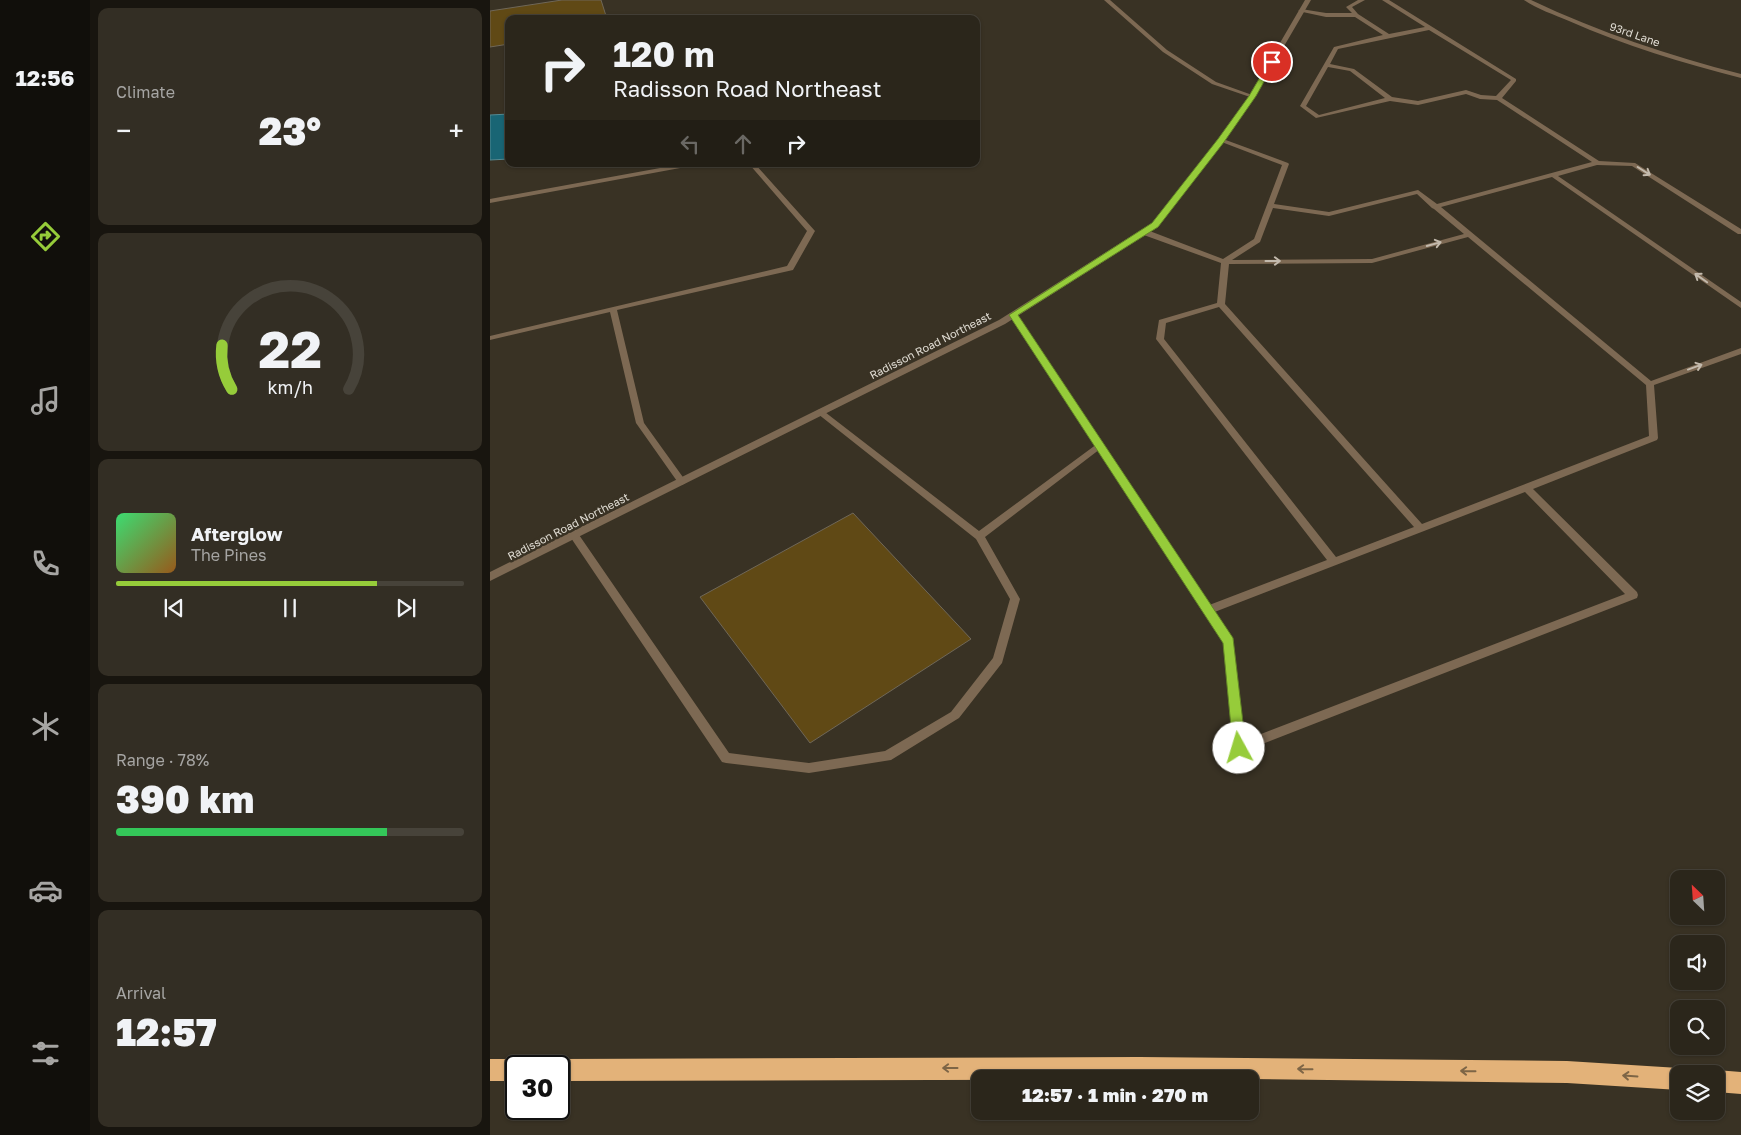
<!DOCTYPE html>
<html lang="en">
<head>
<meta charset="utf-8">
<style>
	:root { --surface:#2b261b; --page:#332e24; --text:#f1f3f6; --muted:#a6a5a3; --line:#47433a; --accent:#96cc3a }
	body { margin:0; font-family:"Golos Text",sans-serif; background:var(--page); color:var(--text); height:100vh; display:flex; flex-direction:column; font-size:19px; white-space:nowrap }
	* { box-sizing:border-box; margin:0 }
	p { font-size:16px; color:var(--muted) }
	.icon { flex:none; width:28px; height:28px; fill:none; stroke:currentColor; stroke-width:2; stroke-linecap:round; stroke-linejoin:round }
	.map { position:relative; flex:1; overflow:hidden }
	.details { display:flex; flex-direction:column; gap:8px; padding:8px; background:#18150f; width:400px }
	.details>* { flex:none }
	.top-card { position:absolute; left:15px; top:15px; width:475px; height:152px; border-radius:10px; box-shadow:0 1px 4px #0004,0 0 0 1px var(--line); background:#2b261b; color:var(--text); overflow:hidden }
	.needle { width:32px; rotate:335deg }
	.controls { position:absolute; left:1180px; top:870px; display:grid; gap:10px }
	.controls a { display:grid; place-items:center; width:55px; height:55px; border-radius:10px; background:var(--surface); box-shadow:0 1px 4px #0004,0 0 0 1px var(--line); font-size:25px }
	.speed { position:absolute; left:15px; top:1055px; display:flex; gap:10px; font-size:25px; font-weight:700; text-align:center }
	.speed>* { display:grid; place-content:center; width:65px; height:65px; border-radius:50%; background:var(--surface); box-shadow:0 1px 4px #0004,0 0 0 1px var(--line); line-height:1 }
	.speed .limit { border:2px solid #111; border-radius:8px; background:#fff; color:#111 }
	.pin { position:absolute; display:grid; place-items:center; width:42px; height:42px; color:#fff; margin:-21px; border:2px solid #fff; border-radius:50%; box-shadow:0 1px 5px #0007 }
	.me { position:absolute; width:55px; margin:-28px; rotate:354deg; stroke-linejoin:round; filter:drop-shadow(0 0 4px #0008) }
	.turn { display:flex; align-items:center; gap:18px; height:105px; padding:0 25px; font-size:22px }
	.turn .icon { width:65px; height:65px; stroke-width:2.5 }
	.turn b { display:block; font-size:35px; line-height:42px }
	.lanes { display:flex; align-items:center; height:48px; padding:0 25px; background:#0003; justify-content:center; gap:25px; direction:ltr }
	.lanes .off { opacity:.35 }
	.big { font-size:38px; font-weight:800; line-height:1.1 }
	.details .card { flex:1; display:flex; flex-direction:column; justify-content:center; gap:8px; min-width:0; padding:0 18px; border-radius:10px; background:var(--page) }
	.details .dial { align-items:center; gap:0 }
	.dial svg { height:130px; overflow:visible; fill:none; stroke:var(--line); stroke-width:7; stroke-linecap:round; text-anchor:middle }
	.dial text { fill:var(--text); stroke:none }
	.song { display:flex; align-items:center; gap:15px }
	.cover { width:60px; height:60px; border-radius:8px; background:linear-gradient(135deg,hsl(140 70% 55%),hsl(30 70% 35%)) }
	.played { height:5px; border-radius:2px; background:linear-gradient(90deg,var(--accent) 75%,var(--line) 75%) }
	.keys { display:flex; justify-content:space-around; direction:ltr }
	.heat { display:flex; justify-content:space-between; align-items:center; font-size:28px; direction:ltr }
	.charge { height:8px; border-radius:4px; background:linear-gradient(90deg,#34c759 78%,var(--line) 0) }
	.trip { position:absolute; left:481px; top:1070px; width:288px; height:50px; border-radius:10px; background:var(--surface); box-shadow:0 1px 4px #0004,0 0 0 1px var(--line); font-weight:800; line-height:50px; text-align:center }
	main { display:flex; flex:1; min-height:0 }
	.tab-bar { display:flex; flex-direction:column; width:90px; justify-content:space-around; align-items:center; background:#110f0b; color:var(--muted) }
	.tab-bar .icon { width:35px; height:35px }
	.tab-bar .active { color:var(--accent) }
	.tab-bar b { font-size:22px; color:var(--text) }
	.map>svg:first-child { display:block }
	.water { fill:#196574; stroke:#558991 }
	.building { fill:#604915; stroke:#6f6758 }
	.lines { fill:none; stroke-linecap:round; stroke-linejoin:round }
	.service { fill:#7d6953; fill-rule:evenodd }
	.minor { fill:#7d6953; fill-rule:evenodd }
	.tertiary { fill:#7d6953; fill-rule:evenodd }
	.motorway { fill:#e3b279; fill-rule:evenodd }
	.oneway { stroke:#c3baad }
	.oneway2 { stroke:#7d6546 }
	.route { fill:#96cc3a; stroke:#628526 }
	.labels { text-anchor:middle; dominant-baseline:central; stroke-width:5; stroke-linejoin:round; paint-order:stroke }
	.far-street-label { font-size:11px; fill:#e1ddd4; stroke:#393224 }
</style>
</head>
<body>
<main>
<nav class="tab-bar">
<b>12:56</b>
<svg class="icon active" aria-label="directions" viewBox="0 0 24 24"><path d="M12 3l9 9-9 9-9-9zM9 14v-3h6M13 9l2 2-2 2"/></svg>
<svg class="icon" aria-label="music" viewBox="0 0 24 24"><path d="M9 18V5l10-2v13"/><circle cx="6" cy="18" r="3"/><circle cx="16" cy="16" r="3"/></svg>
<svg class="icon" aria-label="phone" viewBox="0 0 24 24"><path d="M5 4h4l2 5-3 2q2 4 5 5l2-3 5 2v4C11 20 4 13 5 4z"/></svg>
<svg class="icon" aria-label="climate" viewBox="0 0 24 24"><path d="M12 3v18M4 7l16 10M4 17L20 7"/></svg>
<svg class="icon" aria-label="car" viewBox="0 0 24 24"><path d="M5 17H2v-5l4-1 3-4h7l3 4 3 1v5h-3M9 17h6M6 11h13"/><circle cx="7" cy="17" r="2"/><circle cx="17" cy="17" r="2"/></svg>
<svg class="icon" aria-label="filters" viewBox="0 0 24 24"><path d="M4 7h16M4 17h16"/><circle cx="9" cy="7" r="2"/><circle cx="15" cy="17" r="2"/></svg>
</nav>
<section class="details">
<div class="card"><p>Climate</p>
<div class="heat"><a>−</a><b class="big">23°</b><a>+</a></div>
</div>
<div class="card dial"><svg viewBox="0 0 100 80">
<path d="M14 69A42 42 0 1 1 86 69"/>
<path d="M14 69A42 42 0 0 1 8 42" stroke="#96cc3a"/>
<text x="50" y="56" font-size="32" font-weight="700">22</text>
<text x="50" y="72" font-size="11">km/h</text>
</svg></div>
<div class="card">
<div class="song"><i class="cover"></i><div><b>Afterglow</b><p>The Pines</p></div></div>
<div class="played"></div>
<div class="keys"><svg class="icon" aria-label="previous" viewBox="0 0 24 24"><path d="M18 5L8 12l10 7zM5 5v14"/></svg><svg class="icon" aria-label="pause" viewBox="0 0 24 24"><path d="M8 5v14M16 5v14"/></svg><svg class="icon" aria-label="next" viewBox="0 0 24 24"><path d="M6 5l10 7-10 7zM19 5v14"/></svg></div>
</div>
<div class="card"><p>Range · 78%</p><b class="big">390 km</b><div class="charge"></div></div>
<div class="card"><p>Arrival</p><b class="big">12:57</b></div>
</section>
<div class="map">
<svg width="1251" height="1135" viewBox="0 0 1251 1135">
	<rect width="100%" height="100%" fill="#393224"/>
	<path class="water" d="M19 114V159L0 160V115Z"/>
	<g class="building">
		<path d="M72 0H111L117 19H19V44L0 47V11Z"/>
		<path d="M363 513 481 639 320 743 210 597Z"/>
	</g>
	<g class="lines">
		<g class="service">
			<path d="M868 0H875L862 7 868 14 899 34 935 27 892 0H899L1026 79V81L1012 98 1109 161 1145 163 1251 229V234H1248L1142 166 1107 165 1068 176 1251 302V308L1062 177 951 207 1161 381 1251 348V354L1164 385 1168 438 1167 440 1043 489 1147 592 1148 595 1147 598 749 753 745 752 743 748 745 744 1135 594 1035 492 722 613H714L713 610 714 607 837 560 666 339 669 320 727 303 731 263 651 234V230H657L733 259 764 239 792 165 729 141V139H733L798 163 799 164 784 204 839 212 928 190 947 204 1102 162 1007 100 990 99 976 94 928 105 900 101 826 118 810 106 844 47 893 35 865 17H836L808 11 811 9 836 13H862L856 7ZM939 30 1021 80 1006 96 991 95 976 90 928 101 902 97 864 69 840 64 848 49ZM838 67 860 71 895 98 829 115 816 106ZM927 194 942 208 944 209 974 234 882 259 742 260 770 242 783 208 839 216ZM978 237 1156 385 1159 436 932 524 735 304 739 264 882 263ZM729 307 924 527 846 557 674 339 676 323Z"/>
			<path d="M192 164H204L201 166 0 203V199Z"/>
			<path d="M259 164H265L325 231 303 270 127 310 154 423 195 480 197 482 192 485 189 484 146 423 120 312 0 340V336L297 266 317 231Z"/>
			<path d="M331 409 489 531 607 444H613L614 446 495 537 530 599 512 663 469 718 401 760 319 773 236 763 232 762 81 538 79 535 81 532H87L239 753 319 763 395 751 461 712 503 658 520 599 486 539 328 414 327 412 328 410Z"/>
		</g>
		<g class="minor">
			<path d="M614 0H620L677 50 726 82 765 96 760 97 722 84 673 52Z"/>
			<path d="M520 313H526L527 315 743 639 755 748 753 752 749 753 745 752 743 748 734 643 519 315Z"/>
		</g>
		<g class="tertiary">
			<path d="M815 0H821L765 96 733 141 668 227 515 324 0 581V572L509 320 662 223 729 139 759 96Z"/>
			<path d="M1034 0H1041C1109 32 1179 56 1251 74V78C1193 63 1135 46 1079 21 1065 15 1047 9 1034 0Z"/>
		</g>
		<g class="motorway">
			<path d="M649 1057 1077 1061 1189 1068 1198 1074H1189V1090L1077 1083 760 1079 69 1081V1066H60L61 1062 69 1059Z"/>
			<path d="M0 1059H26L34 1062 35 1066H26V1081H0Z"/>
			<path d="M1226 1070 1251 1072V1094L1226 1092V1074H1218Z"/>
		</g>
	</g>
	<defs><path id="oneway-shaft" d="M-6 0H5M1.5-3L5.5 0L1.5 3" fill="none" stroke-width="1.6" stroke-linecap="round" stroke-linejoin="round" transform="scale(1.25)"/></defs>
	<g class="oneway">
		<use href="#oneway-shaft" transform="translate(1154 171) rotate(32)"/>
		<use href="#oneway-shaft" transform="translate(944 244) rotate(-15)"/>
		<use href="#oneway-shaft" transform="translate(783 261)"/>
		<use href="#oneway-shaft" transform="translate(1211 278) rotate(-145)"/>
		<use href="#oneway-shaft" transform="translate(1205 367) rotate(-20)"/>
	</g>
	<g class="oneway2">
		<use href="#oneway-shaft" transform="translate(460 1068) rotate(180)"/>
		<use href="#oneway-shaft" transform="translate(815 1069) rotate(-179)"/>
		<use href="#oneway-shaft" transform="translate(978 1071) rotate(-179)"/>
		<use href="#oneway-shaft" transform="translate(1140 1076) rotate(-176)"/>
	</g>
	<path class="route" d="M782 60 785 62 766 96 734 142 668 227 528 315 743 638 756 748 754 752 749 754 745 752 743 748 733 643 519 315 662 223 728 139 759 96 779 62Z"/>
	<g class="labels">
		<g class="far-street-label">
			<text transform="translate(1145 34) rotate(19)">93rd Lane</text>
			<text transform="translate(440 345) rotate(-27)">Radisson Road Northeast</text>
			<text transform="translate(78 526) rotate(-27)">Radisson Road Northeast</text>
		</g>
	</g>
</svg>
<div class="controls">
<a><svg class="needle" viewBox="-14 -14 28 28"><path d="M0-13l5 13h-10z" fill="#e53935"/><path d="M0 13l5-13h-10z" fill="#a6a5a3"/></svg></a>
<a><svg class="icon" aria-label="sound" viewBox="0 0 24 24"><path d="M4 9h4l5-4v14l-5-4H4zM17 9q2 3 0 6"/></svg></a>
<a><svg class="icon" aria-label="search" viewBox="0 0 24 24"><circle cx="10" cy="10" r="6"/><path d="M15 15l6 6"/></svg></a>
<a><svg class="icon" aria-label="layers" viewBox="0 0 24 24"><path d="M12 4l9 5-9 5-9-5zM3 14l9 5 9-5"/></svg></a>
</div>
<div class="speed"><div class="limit">30</div></div>
<div class="pin" style="left:782px;top:62px;background:#d93025"><svg class="icon" aria-label="arrive" viewBox="0 0 24 24"><path d="M6 21V4h12l-3 4 3 4H6"/></svg></div>
<svg class="me" style="left:749px;top:748px" viewBox="-20 -20 40 40"><circle r="19" fill="#fff"/><path d="M0-13L10 11 0 6-10 11z" fill="#96cc3a"/></svg>
<div class="trip">12:57 · 1 min · 270 m</div>
<div class="top-card">
<div class="turn"><svg class="icon" aria-label="right" viewBox="0 0 24 24"><path d="M7 20v-9h11M14 6l5 5-5 5"/></svg><div><b>120 m</b>Radisson Road Northeast</div></div>
<div class="lanes"><svg class="icon off" aria-label="left" viewBox="0 0 24 24"><path d="M17 20v-9H6M10 6l-5 5 5 5"/></svg><svg class="icon off" aria-label="ahead" viewBox="0 0 24 24"><path d="M12 20V5M6 11l6-6 6 6"/></svg><svg class="icon" aria-label="right" viewBox="0 0 24 24"><path d="M7 20v-9h11M14 6l5 5-5 5"/></svg></div>
</div>
</div>
</main>
</body>
</html>
